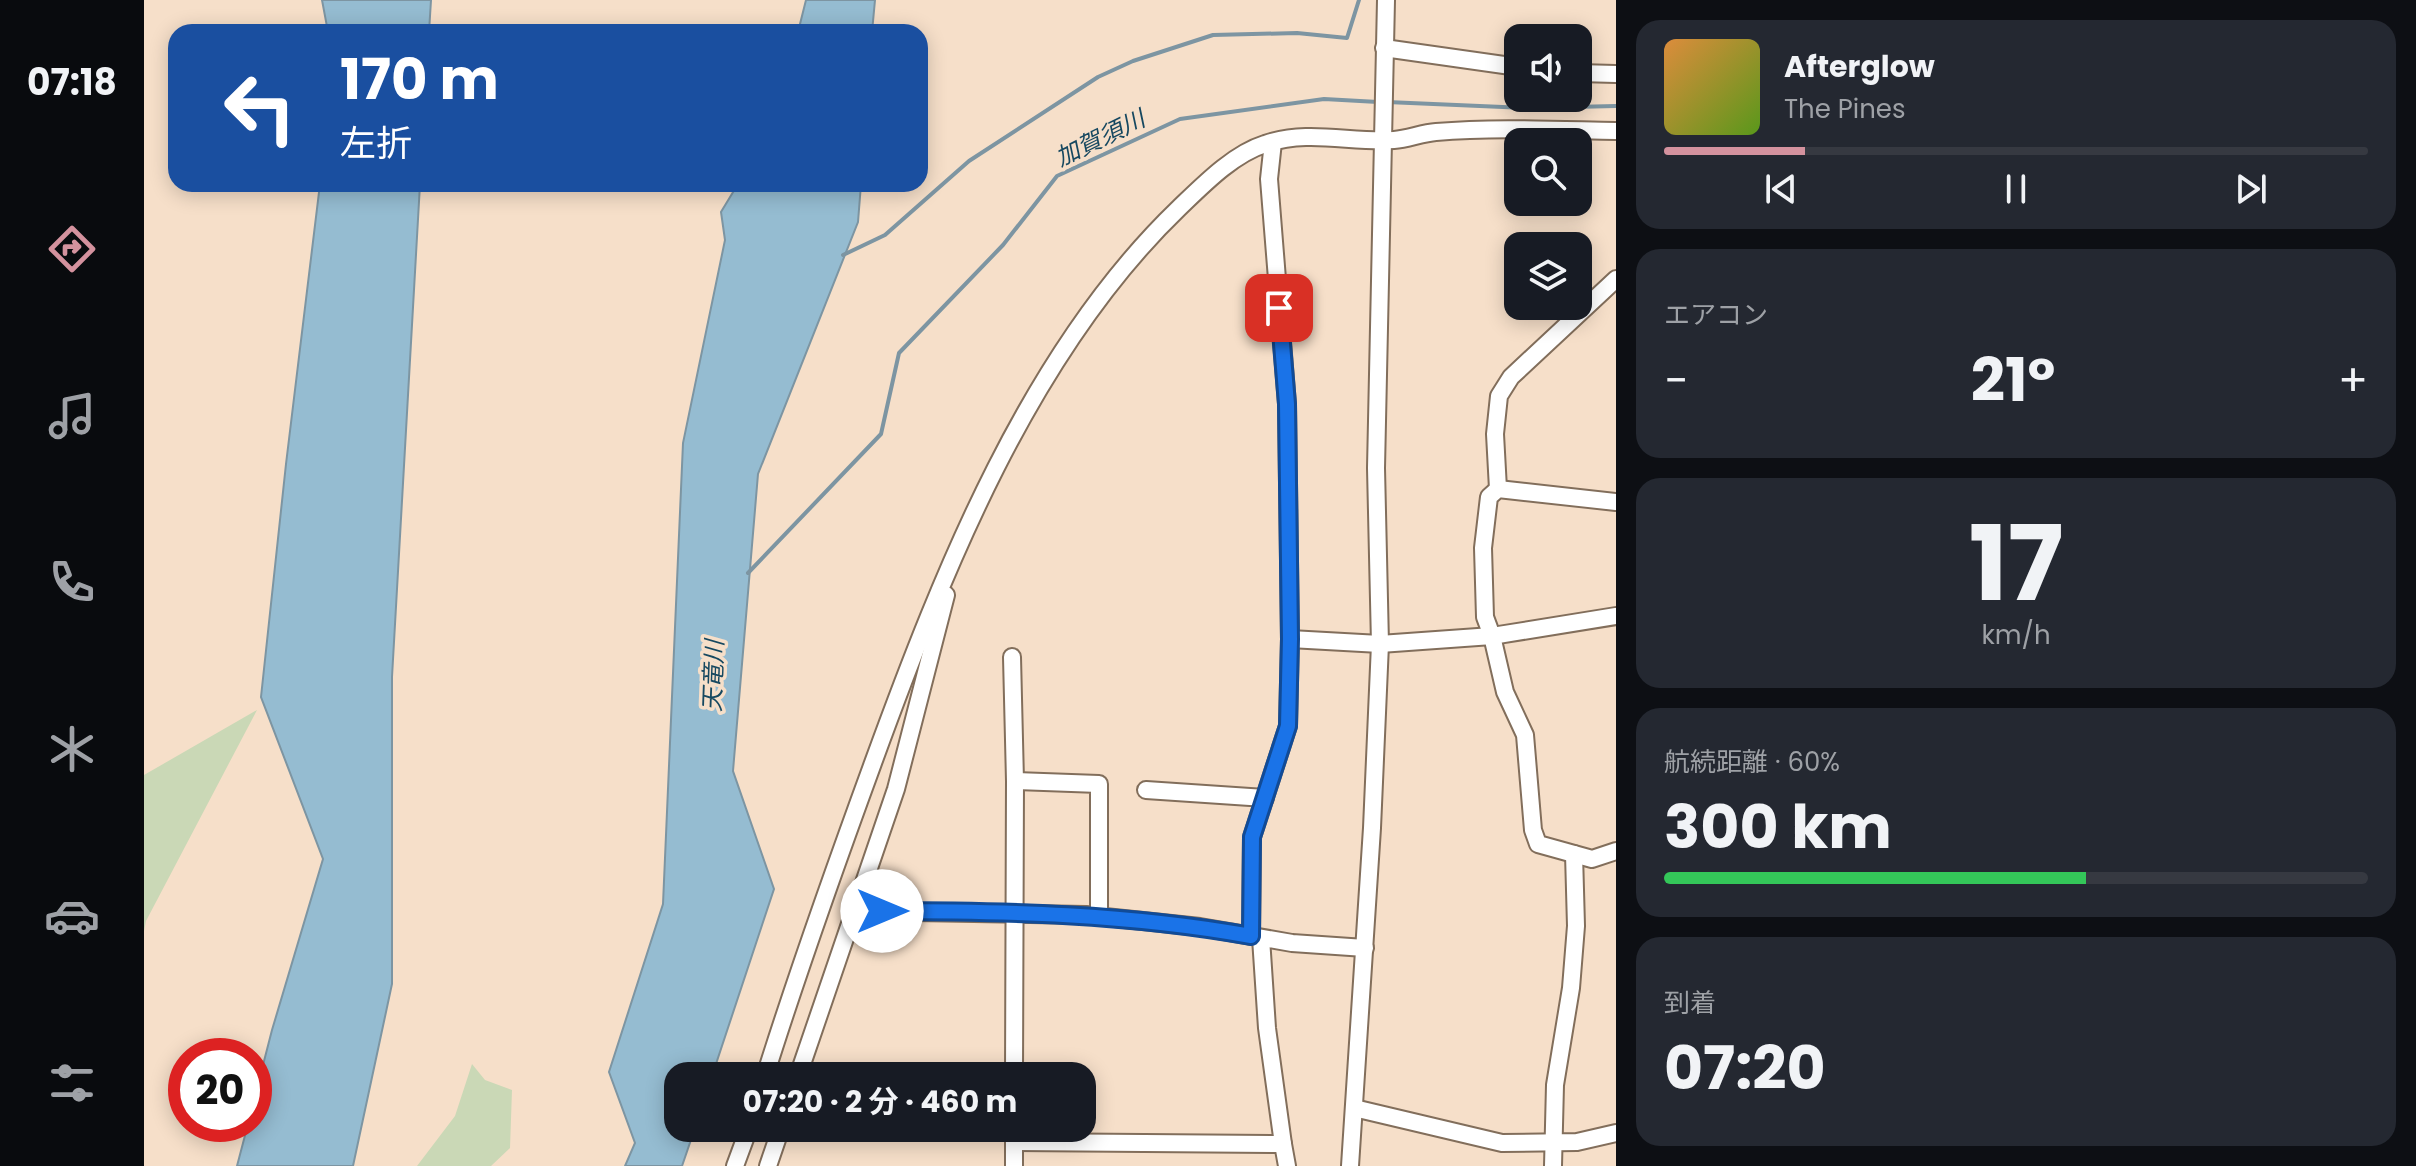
<!DOCTYPE html>
<html lang="ja">
<head>
<meta charset="utf-8">
<style>
	:root { --surface:#171b24; --page:#242831; --text:#f1f3f6; --muted:#9ea1a6; --line:#363941; --accent:#d4929e }
	body { margin:0; font-family:Poppins,"Noto Sans JP",sans-serif; background:var(--page); color:var(--text); height:100vh; display:flex; flex-direction:column; font-size:30px; white-space:nowrap }
	* { box-sizing:border-box; margin:0 }
	p { font-size:26px; color:var(--muted) }
	.icon { flex:none; width:44px; height:44px; fill:none; stroke:currentColor; stroke-width:2; stroke-linecap:round; stroke-linejoin:round }
	.map { position:relative; flex:1; overflow:hidden }
	.sheet { display:flex; flex-direction:column; gap:20px; padding:20px; background:#0d0f14; width:800px }
	.sheet>* { flex:none }
	.top-card { position:absolute; left:24px; top:24px; width:760px; height:168px; border-radius:24px; box-shadow:0 4px 20px #0003; background:#1a4fa0; color:#fff; overflow:hidden }
	.fabs { position:absolute; left:1360px; top:24px; display:grid; gap:16px }
	.fabs a { display:grid; place-items:center; width:88px; height:88px; border-radius:16px; background:var(--surface); box-shadow:0 4px 20px #0003; font-size:40px }
	.speed { position:absolute; left:24px; top:1038px; display:flex; gap:16px; font-size:40px; font-weight:700; text-align:center }
	.speed>* { display:grid; place-content:center; width:104px; height:104px; border-radius:50%; background:var(--surface); box-shadow:0 4px 20px #0003; line-height:1 }
	.speed .limit { border:12px solid #d22; background:#fff; color:#111 }
	.pin { position:absolute; display:grid; place-items:center; width:68px; height:68px; color:#fff; margin:-34px; border-radius:16px; box-shadow:0 4px 12px #0006 }
	.me { position:absolute; width:88px; margin:-44px; rotate:90deg; stroke-linejoin:round; filter:drop-shadow(0 0 6px #0008) }
	.turn { display:flex; align-items:center; gap:28px; height:168px; padding:0 40px; font-size:36px }
	.turn .icon { width:104px; height:104px; stroke-width:2.5 }
	.turn b { display:block; font-size:56px; line-height:68px }
	.big { font-size:60px; font-weight:700; line-height:1.1 }
	.sheet .tile { flex:1; display:flex; flex-direction:column; justify-content:center; gap:12px; min-width:0; padding:0 28px; border-radius:24px; background:var(--page) }
	.sheet .dial { align-items:center; gap:0 }
	.dial b { font-size:104px; line-height:1 }
	.song { display:flex; align-items:center; gap:24px }
	.cover { width:96px; height:96px; border-radius:12px; background:linear-gradient(135deg,hsl(30 70% 55%),hsl(90 70% 35%)) }
	.played { height:8px; border-radius:4px; background:linear-gradient(90deg,var(--accent) 20%,var(--line) 20%) }
	.keys { display:flex; justify-content:space-around; direction:ltr }
	.heat { display:flex; justify-content:space-between; align-items:center; font-size:44px; direction:ltr }
	.charge { height:12px; border-radius:6px; background:linear-gradient(90deg,#34c759 60%,var(--line) 0) }
	.trip { position:absolute; left:520px; top:1062px; width:432px; height:80px; border-radius:24px; background:var(--surface); box-shadow:0 4px 20px #0003; font-weight:700; line-height:80px; text-align:center }
	main { display:flex; flex:1; min-height:0 }
	.menu { display:flex; flex-direction:column; width:144px; justify-content:space-around; align-items:center; background:#090b0e; color:var(--muted) }
	.menu .icon { width:56px; height:56px }
	.menu .on { color:var(--accent) }
	.menu b { font-size:36px; color:var(--text) }
	.map>svg:first-child { display:block }
	.green { fill:#cad8b6 }
	.water { fill:#95bcd1; stroke:#7d95a2; stroke-width:2 }
	.lines { fill:none; stroke-linecap:round; stroke-linejoin:round }
	.stream { stroke:#7d95a2; stroke-width:4 }
	.minor-casing { stroke:#826e5b; stroke-width:20 }
	.minor { stroke:#fff; stroke-width:16 }
	.route-casing { stroke:#114b97; stroke-width:20 }
	.route { stroke:#1a73e8; stroke-width:14 }
	.labels { text-anchor:middle; dominant-baseline:central; stroke-width:7; stroke-linejoin:round; paint-order:stroke }
	.water-label { font-size:24px; font-style:italic; fill:#164860; stroke:#f6dfc9 }
</style>
</head>
<body>
<main>
<nav class="menu">
<b>07:18</b>
<svg class="icon on" aria-label="directions" viewBox="0 0 24 24"><path d="M12 3l9 9-9 9-9-9zM9 14v-3h6M13 9l2 2-2 2"/></svg>
<svg class="icon" aria-label="music" viewBox="0 0 24 24"><path d="M9 18V5l10-2v13"/><circle cx="6" cy="18" r="3"/><circle cx="16" cy="16" r="3"/></svg>
<svg class="icon" aria-label="phone" viewBox="0 0 24 24"><path d="M5 4h4l2 5-3 2q2 4 5 5l2-3 5 2v4C11 20 4 13 5 4z"/></svg>
<svg class="icon" aria-label="climate" viewBox="0 0 24 24"><path d="M12 3v18M4 7l16 10M4 17L20 7"/></svg>
<svg class="icon" aria-label="car" viewBox="0 0 24 24"><path d="M5 17H2v-5l4-1 3-4h7l3 4 3 1v5h-3M9 17h6M6 11h13"/><circle cx="7" cy="17" r="2"/><circle cx="17" cy="17" r="2"/></svg>
<svg class="icon" aria-label="filters" viewBox="0 0 24 24"><path d="M4 7h16M4 17h16"/><circle cx="9" cy="7" r="2"/><circle cx="15" cy="17" r="2"/></svg>
</nav>
<div class="map">
<svg width="1472" height="1166" viewBox="0 0 1472 1166">
	<rect width="100%" height="100%" fill="#f6dfc9"/>
	<g class="green">
		<path d="M113 710 2 921 0 931V775Z"/>
		<path d="M328 1064 341 1080 368 1090 366 1148 347 1166H273L311 1116Z"/>
	</g>
	<g class="water">
		<path d="M178 0H287L285 32H184Z"/>
		<path d="M662 0H731L728 32H654Z"/>
		<path d="M176 184H276L248 677V984L209 1166H93L104 1124H110V1100L128 1030 179 859 117 697 142 464Z"/>
		<path d="M594 184H717L714 222 614 474 589 771 630 889 568 1076H534V1128H551L538 1166H481L491 1143 465 1072 519 904 539 443 581 240 577 212Z"/>
	</g>
	<g class="lines">
		<g class="stream">
			<path d="M1243 102 1384 108 1472 106"/>
			<path d="M699 255 741 235 825 161 954 77 989 61 1069 35 1153 33 1203 38 1215 0"/>
			<path d="M604 573 737 434 755 353 859 245 913 176 1036 119 1180 99 1234 102"/>
		</g>
		<g class="minor-casing">
			<g id="minor">
				<path d="M1240 48 1374 67"/>
				<path d="M1434 73 1472 74"/>
				<path d="M1354 489 1351 434 1355 396 1367 377 1472 279"/>
				<path d="M1472 502 1354 489 1345 497 1339 548 1341 617 1348 636 1361 692 1381 735 1389 830 1394 844 1448 859 1472 851"/>
				<path d="M1146 639 1236 644 1348 636 1472 616"/>
				<path d="M868 657 871 781 870 1076"/>
				<path d="M871 781 955 784V916"/>
				<path d="M1002 790 1121 798"/>
				<path d="M711 911 942 915 1056 927 1148 943 1221 948"/>
				<path d="M1107 936 1108 837 1144 726 1146 639 1143 404 1125 179 1129 142"/>
				<path d="M621 1076C654 971 691 867 729 763 799 571 885 352 1035 208 1059 185 1089 154 1121 144 1165 129 1206 143 1250 140 1264 139 1278 133 1292 132 1350 127 1414 130 1472 131"/>
				<path d="M654 1076 752 789 802 595"/>
				<path d="M1210 1108 1358 1143 1433 1142 1472 1133"/>
				<path d="M870 1142 1139 1144 1123 1028 1117 938"/>
				<path d="M1139 1144 1143 1166"/>
				<path d="M591 1166 605 1128"/>
				<path d="M624 1166 637 1128"/>
				<path d="M870 1166V1128"/>
				<path d="M1206 1166 1228 828 1236 644 1232 468 1242 0"/>
				<path d="M1409 1166 1411 1085 1427 988 1432 926 1430 854"/>
			</g>
		</g>
		<use href="#minor" class="minor"/>
	</g>
	<g class="lines">
		<g class="route-casing">
			<path id="route" d="M738 911C862 911 985 914 1107 936L1108 837 1144 726 1146 639 1143 404 1135 308"/>
		</g>
		<use href="#route" class="route"/>
	</g>
	<g class="labels">
		<g class="water-label">
			<text transform="translate(956 138) rotate(-26)">加賀須川</text>
			<text transform="translate(569 676) rotate(-88)">天竜川</text>
		</g>
	</g>
</svg>
<div class="fabs">
<a><svg class="icon" aria-label="sound" viewBox="0 0 24 24"><path d="M4 9h4l5-4v14l-5-4H4zM17 9q2 3 0 6"/></svg></a>
<a><svg class="icon" aria-label="search" viewBox="0 0 24 24"><circle cx="10" cy="10" r="6"/><path d="M15 15l6 6"/></svg></a>
<a><svg class="icon" aria-label="layers" viewBox="0 0 24 24"><path d="M12 4l9 5-9 5-9-5zM3 14l9 5 9-5"/></svg></a>
</div>
<div class="speed"><div class="limit">20</div></div>
<div class="pin" style="left:1135px;top:308px;background:#d93025"><svg class="icon" aria-label="arrive" viewBox="0 0 24 24"><path d="M6 21V4h12l-3 4 3 4H6"/></svg></div>
<svg class="me" style="left:738px;top:911px" viewBox="-20 -20 40 40"><circle r="19" fill="#fff"/><path d="M0-13L10 11 0 6-10 11z" fill="#1a73e8"/></svg>
<div class="trip">07:20 · 2 分 · 460 m</div>
<div class="top-card">
<div class="turn"><svg class="icon" aria-label="left" viewBox="0 0 24 24"><path d="M17 20v-9H6M10 6l-5 5 5 5"/></svg><div><b>170 m</b>左折</div></div>
</div>
</div>
<section class="sheet">
<div class="tile">
<div class="song"><i class="cover"></i><div><b>Afterglow</b><p>The Pines</p></div></div>
<div class="played"></div>
<div class="keys"><svg class="icon" aria-label="previous" viewBox="0 0 24 24"><path d="M18 5L8 12l10 7zM5 5v14"/></svg><svg class="icon" aria-label="pause" viewBox="0 0 24 24"><path d="M8 5v14M16 5v14"/></svg><svg class="icon" aria-label="next" viewBox="0 0 24 24"><path d="M6 5l10 7-10 7zM19 5v14"/></svg></div>
</div>
<div class="tile"><p>エアコン</p>
<div class="heat"><a>−</a><b class="big">21°</b><a>+</a></div>
</div>
<div class="tile dial"><b>17</b><p>km/h</p></div>
<div class="tile"><p>航続距離 · 60%</p><b class="big">300 km</b><div class="charge"></div></div>
<div class="tile"><p>到着</p><b class="big">07:20</b></div>
</section>
</main>
</body>
</html>
